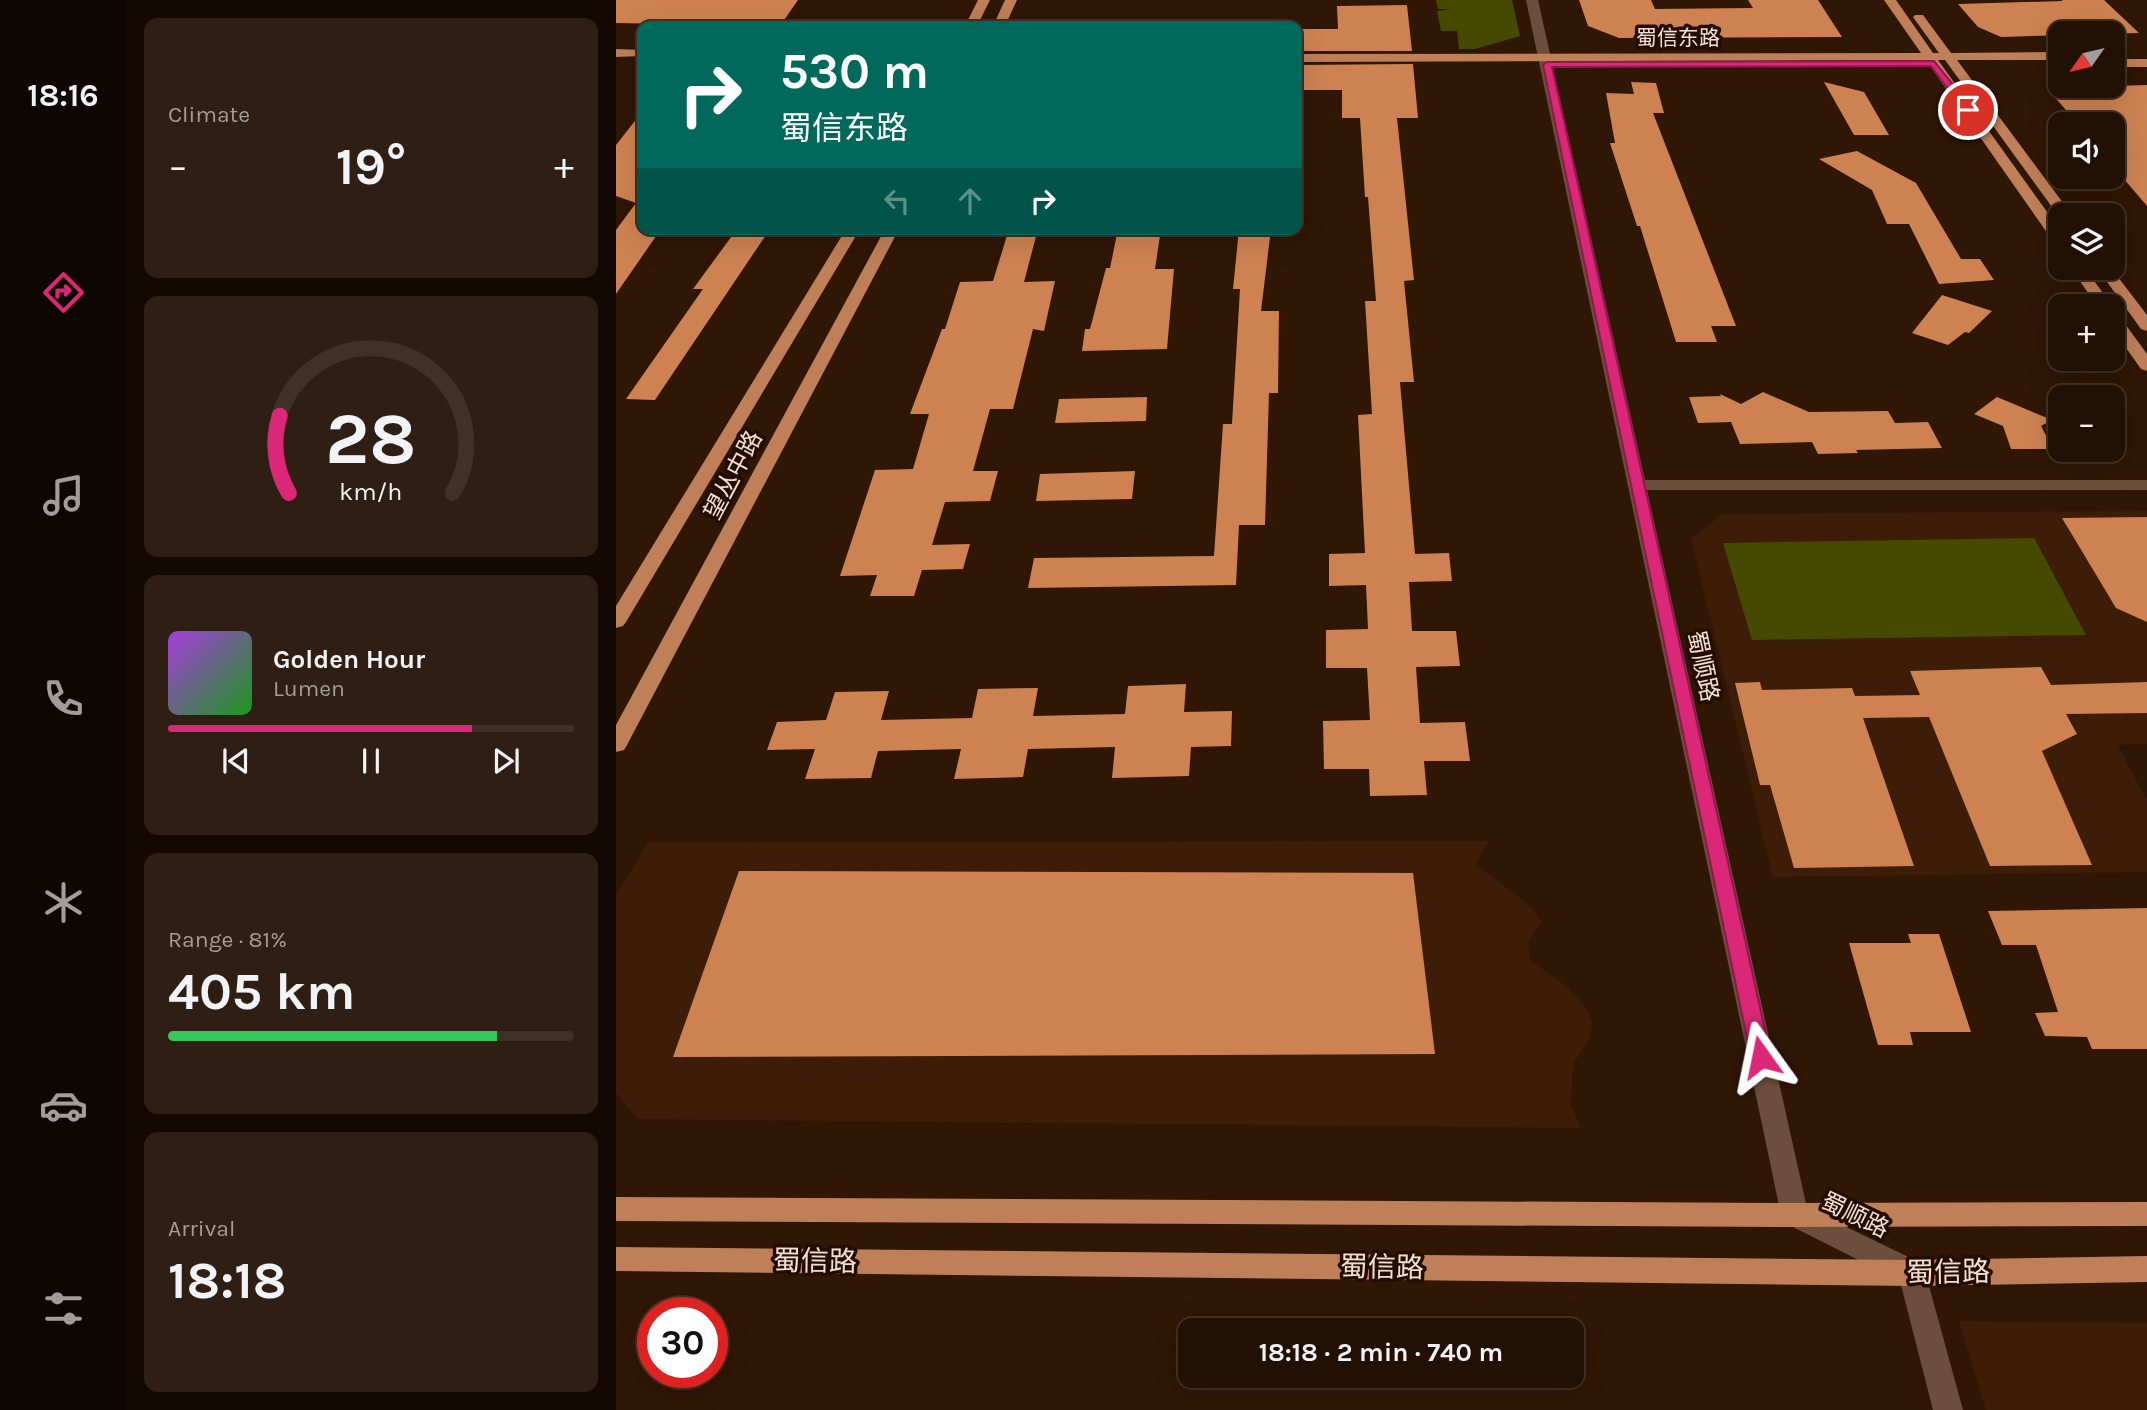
<!DOCTYPE html>
<html lang="en">
<head>
<meta charset="utf-8">
<style>
	:root { --surface:#231004; --page:#2f1e13; --text:#f1f3f6; --muted:#a39d9a; --line:#403026; --accent:#db2777 }
	body { margin:0; font-family:Karla,"Noto Sans SC",sans-serif; background:var(--page); color:var(--text); height:100vh; display:flex; flex-direction:column; font-size:26px; white-space:nowrap }
	* { box-sizing:border-box; margin:0 }
	p { font-size:23px; color:var(--muted) }
	.icon { flex:none; width:38px; height:38px; fill:none; stroke:currentColor; stroke-width:2; stroke-linecap:round; stroke-linejoin:round }
	.map { position:relative; flex:1; overflow:hidden }
	.side { display:flex; flex-direction:column; gap:18px; padding:18px; background:#130902; width:490px }
	.side>* { flex:none }
	.guide { position:absolute; left:21px; top:21px; width:665px; height:214px; border-radius:14px; box-shadow:0 7px 28px #0002,0 0 0 2px var(--line); background:#00695c; color:#fff; overflow:hidden }
	.needle { width:46px; rotate:236deg }
	.controls { position:absolute; left:1432px; top:21px; display:grid; gap:14px }
	.controls a { display:grid; place-items:center; width:77px; height:77px; border-radius:14px; background:var(--surface); box-shadow:0 7px 28px #0002,0 0 0 2px var(--line); font-size:35px }
	.speed { position:absolute; left:21px; top:1297px; display:flex; gap:14px; font-size:35px; font-weight:700; text-align:center }
	.speed>* { display:grid; place-content:center; width:91px; height:91px; border-radius:50%; background:var(--surface); box-shadow:0 7px 28px #0002,0 0 0 2px var(--line); line-height:1 }
	.speed .limit { border:10px solid #d22; background:#fff; color:#111 }
	.pin { position:absolute; display:grid; place-items:center; width:60px; height:60px; color:#fff; margin:-30px; border:4px solid #fff; border-radius:50%; box-shadow:0 2px 7px #0007 }
	.me { position:absolute; width:77px; margin:-38px; rotate:348deg; stroke-linejoin:round; filter:drop-shadow(0 0 5px #0008) }
	.turn { display:flex; align-items:center; gap:24px; height:147px; padding:0 28px; font-size:32px }
	.turn .icon { width:91px; height:91px; stroke-width:2.5 }
	.turn b { display:block; font-size:49px; line-height:60px }
	.lanes { display:flex; align-items:center; height:66px; padding:0 28px; background:#0003; justify-content:center; gap:35px; direction:ltr }
	.lanes .off { opacity:.35 }
	.big { font-size:52px; font-weight:700; line-height:1.1 }
	.side .tile { flex:1; display:flex; flex-direction:column; justify-content:center; gap:10px; min-width:0; padding:0 24px; border-radius:14px; background:var(--page) }
	.side .dial { align-items:center; gap:0 }
	.dial svg { height:182px; overflow:visible; fill:none; stroke:var(--line); stroke-width:7; stroke-linecap:round; text-anchor:middle }
	.dial text { fill:var(--text); stroke:none }
	.song { display:flex; align-items:center; gap:21px }
	.cover { width:84px; height:84px; border-radius:10px; background:linear-gradient(135deg,hsl(280 70% 55%),hsl(120 70% 35%)) }
	.played { height:7px; border-radius:4px; background:linear-gradient(90deg,var(--accent) 75%,var(--line) 75%) }
	.keys { display:flex; justify-content:space-around; direction:ltr }
	.heat { display:flex; justify-content:space-between; align-items:center; font-size:38px; direction:ltr }
	.charge { height:10px; border-radius:5px; background:linear-gradient(90deg,#34c759 81%,var(--line) 0) }
	.trip { position:absolute; left:562px; top:1318px; width:406px; height:70px; border-radius:14px; background:var(--surface); box-shadow:0 7px 28px #0002,0 0 0 2px var(--line); font-weight:700; line-height:70px; text-align:center }
	main { display:flex; flex:1; min-height:0 }
	.dock { display:flex; flex-direction:column; width:126px; justify-content:space-around; align-items:center; background:#0e0602; color:var(--muted) }
	.dock .icon { width:49px; height:49px }
	.dock .current { color:var(--accent) }
	.dock b { font-size:32px; color:var(--text) }
	.map>svg:first-child { display:block }
	.built { fill:#3d1d07 }
	.green { fill:#464a00 }
	.building { fill:#ce8252 }
	.lines { fill:none; stroke-linecap:round; stroke-linejoin:round }
	.minor { fill:#6c4e3c; fill-rule:evenodd }
	.major { fill:#bf7f58; fill-rule:evenodd }
	.route { fill:#db2777; stroke:#8e194d; stroke-width:2 }
	.labels { text-anchor:middle; dominant-baseline:central; stroke-width:7; stroke-linejoin:round; paint-order:stroke }
	.far-street-label { font-size:21px; fill:#f1dfd4; stroke:#250c00 }
	.street-label { font-size:24px; fill:#f1dfd4; stroke:#250c00 }
	.near-street-label { font-size:28px; fill:#f1dfd4; stroke:#250c00 }
</style>
</head>
<body>
<main>
<nav class="dock">
<b>18:16</b>
<svg class="icon current" aria-label="directions" viewBox="0 0 24 24"><path d="M12 3l9 9-9 9-9-9zM9 14v-3h6M13 9l2 2-2 2"/></svg>
<svg class="icon" aria-label="music" viewBox="0 0 24 24"><path d="M9 18V5l10-2v13"/><circle cx="6" cy="18" r="3"/><circle cx="16" cy="16" r="3"/></svg>
<svg class="icon" aria-label="phone" viewBox="0 0 24 24"><path d="M5 4h4l2 5-3 2q2 4 5 5l2-3 5 2v4C11 20 4 13 5 4z"/></svg>
<svg class="icon" aria-label="climate" viewBox="0 0 24 24"><path d="M12 3v18M4 7l16 10M4 17L20 7"/></svg>
<svg class="icon" aria-label="car" viewBox="0 0 24 24"><path d="M5 17H2v-5l4-1 3-4h7l3 4 3 1v5h-3M9 17h6M6 11h13"/><circle cx="7" cy="17" r="2"/><circle cx="17" cy="17" r="2"/></svg>
<svg class="icon" aria-label="filters" viewBox="0 0 24 24"><path d="M4 7h16M4 17h16"/><circle cx="9" cy="7" r="2"/><circle cx="15" cy="17" r="2"/></svg>
</nav>
<section class="side">
<div class="tile"><p>Climate</p>
<div class="heat"><a>−</a><b class="big">19°</b><a>+</a></div>
</div>
<div class="tile dial"><svg viewBox="0 0 100 80">
<path d="M14 69A42 42 0 1 1 86 69"/>
<path d="M14 69A42 42 0 0 1 10 35" stroke="#db2777"/>
<text x="50" y="56" font-size="32" font-weight="700">28</text>
<text x="50" y="72" font-size="11">km/h</text>
</svg></div>
<div class="tile">
<div class="song"><i class="cover"></i><div><b>Golden Hour</b><p>Lumen</p></div></div>
<div class="played"></div>
<div class="keys"><svg class="icon" aria-label="previous" viewBox="0 0 24 24"><path d="M18 5L8 12l10 7zM5 5v14"/></svg><svg class="icon" aria-label="pause" viewBox="0 0 24 24"><path d="M8 5v14M16 5v14"/></svg><svg class="icon" aria-label="next" viewBox="0 0 24 24"><path d="M6 5l10 7-10 7zM19 5v14"/></svg></div>
</div>
<div class="tile"><p>Range · 81%</p><b class="big">405 km</b><div class="charge"></div></div>
<div class="tile"><p>Arrival</p><b class="big">18:18</b></div>
</section>
<div class="map">
<svg width="1531" height="1410" viewBox="0 0 1531 1410">
	<rect width="100%" height="100%" fill="#2f1605"/>
	<g class="built">
		<path d="M1531 511V744L1502 745 1531 801V872L1157 877 1075 538 1107 514Z"/>
		<path d="M873 841 859 864 912 904 926 922 912 941 914 960 950 986 969 1006 977 1023 972 1042 957 1064 955 1104 965 1128 22 1119 0 1093V896L32 842Z"/>
		<path d="M1343 1321 1531 1323V1410H1370Z"/>
	</g>
	<g class="green">
		<path d="M820 0H896L904 36 859 49H843L841 31H825L821 11 836 9H822Z"/>
		<path d="M1418 538 1470 635 1136 640 1107 543Z"/>
	</g>
	<g class="building">
		<path d="M0 0H182L164 26 0 23Z"/>
		<path d="M963 0H1035L1039 9 1137 8 1132 0H1202L1226 37 1003 38 972 26Z"/>
		<path d="M1445 0H1488L1523 33 1385 37 1362 27 1342 4 1447 1Z"/>
		<path d="M791 5 796 51H681V29H722L721 6Z"/>
		<path d="M797 64 802 118H781L798 280 788 281 798 382H784L799 554 833 553 836 581 793 582 796 631H840L844 666 800 667 804 723 849 722 854 761H808L811 795 754 796 753 769H708L707 721 754 720 751 668H710V630L752 629 750 585 713 586V554L749 553 742 415 756 414 749 301H760L752 197H749L744 118H726V90H681V65Z"/>
		<path d="M1015 82 1040 83 1048 113H1037L1120 326H1095L1101 342H1060L1024 226H1021L994 143H999L990 93 1018 94Z"/>
		<path d="M1208 82 1248 92 1273 135H1238Z"/>
		<path d="M1531 85V206L1496 165V124H1462L1431 88Z"/>
		<path d="M26 112V229H45L0 294V230L20 203 0 196V145Z"/>
		<path d="M1241 151 1300 183 1345 259H1364L1378 280 1323 284 1293 224H1271L1256 190 1203 159Z"/>
		<path d="M121 229H154L39 400 10 399 87 289H77Z"/>
		<path d="M393 229H422L408 282 439 281 428 331 417 329 397 409H374L357 471H382L374 501 329 502 316 545 354 544 347 569 306 570 298 596H254L261 575 224 576 259 470 297 469 313 414H294L326 329H329L344 282 377 281Z"/>
		<path d="M502 229H545L539 269H558L551 349 466 351 469 329H474L490 268H494Z"/>
		<path d="M623 229H655L645 311H663L662 393H653L649 525H623L620 585 412 588 418 558 598 556 607 424H616L624 289H617Z"/>
		<path d="M1326 295 1376 311 1353 333 1349 332 1332 345 1296 333Z"/>
		<path d="M1147 392 1193 412 1272 411 1279 423 1312 422 1326 448 1240 450 1242 453 1202 454 1196 442 1124 444 1115 422 1082 423 1073 397 1105 396 1104 394 1125 404Z"/>
		<path d="M531 397 530 421 439 423 443 399Z"/>
		<path d="M1381 397 1436 420 1425 426 1437 449H1395L1387 426 1358 414Z"/>
		<path d="M519 471 516 499 420 501 424 474Z"/>
		<path d="M1531 517V622L1500 608 1446 518Z"/>
		<path d="M1425 667 1435 685 1531 682V713L1450 714 1461 734 1426 751 1476 865 1374 866 1313 717 1247 718 1298 866 1178 868 1154 785H1144L1119 683 1144 682 1146 690 1236 688 1239 696 1304 695 1294 671Z"/>
		<path d="M570 684 568 712 616 711 615 746 575 747 573 776 496 778 499 747 412 749 407 777 338 779 345 749 262 751 255 778 189 779 199 749 151 750 161 722 210 720 219 692 273 691 265 720 356 718 362 689 422 688 417 716 509 714 512 686Z"/>
		<path d="M123 871 797 873 819 1054 57 1057Z"/>
		<path d="M1531 908V1049H1476L1471 1037 1429 1036 1419 1013 1442 1012 1420 945H1386L1372 911Z"/>
		<path d="M1292 934H1323L1355 1032H1294L1297 1045H1262L1233 943H1295Z"/>
	</g>
	<g class="lines">
		<path class="minor" d="M910 0H922L1029 480H1531V490H1031L1191 1208 1307 1264 1347 1410H1317L1284 1281 1169 1223 1165 1215Z"/>
		<g class="major">
			<path d="M362 0H374L361 26H349Z"/>
			<path d="M389 0H401L389 26H377Z"/>
			<path d="M1268 0H1280L1317 53H1323L1297 17 1299 15H1307L1335 53 1444 52V60H1341L1456 215H1444V218L1329 60H1322L1444 230V245L1439 244 1310 60 681 62V54L1305 53Z"/>
			<path d="M0 49 26 50V56L0 57Z"/>
			<rect x="1496" y="59" width="35" height="8"/>
			<path d="M230 229H244L10 622 7 626 0 628V606Z"/>
			<path d="M269 229H283L11 745 8 750 0 752V725Z"/>
			<path d="M1455 268H1469L1494 303 1497 306 1496 307 1481 306Z"/>
			<path d="M1481 268H1495L1531 315V331L1525 329Z"/>
			<path d="M1496 311 1501 313 1531 354V371L1525 369 1496 328Z"/>
			<path d="M0 1197 1179 1203 1531 1202V1226L1179 1227 0 1221Z"/>
			<path d="M0 1247 1297 1260 1531 1256V1282L1297 1286 0 1271Z"/>
		</g>
	</g>
	<path class="route" d="M1318 61 1356 108V112H1349L1315 66 936 67 1155 1057 1152 1062 1145 1065 1138 1062 1135 1057 927 65 931 62Z"/>
	<g class="labels">
		<g class="far-street-label">
			<text x="1062" y="38">蜀信东路</text>
		</g>
		<g class="street-label">
			<text transform="translate(117 475) rotate(-62)">望丛中路</text>
			<text transform="translate(1087 666) rotate(78)">蜀顺路</text>
			<text transform="translate(1239 1215) rotate(26)">蜀顺路</text>
		</g>
		<g class="near-street-label">
			<text transform="translate(199 1261) rotate(1)">蜀信路</text>
			<text transform="translate(766 1267) rotate(1)">蜀信路</text>
			<text transform="translate(1332 1272) rotate(-1)">蜀信路</text>
		</g>
	</g>
</svg>
<div class="controls">
<a><svg class="needle" viewBox="-14 -14 28 28"><path d="M0-13l5 13h-10z" fill="#e53935"/><path d="M0 13l5-13h-10z" fill="#a39d9a"/></svg></a>
<a><svg class="icon" aria-label="sound" viewBox="0 0 24 24"><path d="M4 9h4l5-4v14l-5-4H4zM17 9q2 3 0 6"/></svg></a>
<a><svg class="icon" aria-label="layers" viewBox="0 0 24 24"><path d="M12 4l9 5-9 5-9-5zM3 14l9 5 9-5"/></svg></a>
<a>+</a>
<a>−</a>
</div>
<div class="speed"><div class="limit">30</div></div>
<div class="pin" style="left:1352px;top:110px;background:#d93025"><svg class="icon" aria-label="arrive" viewBox="0 0 24 24"><path d="M6 21V4h12l-3 4 3 4H6"/></svg></div>
<svg class="me" style="left:1145px;top:1057px" viewBox="-20 -20 40 40"><path d="M0-17L14 15 0 8-14 15z" fill="#db2777" stroke="#fff" stroke-width="4"/></svg>
<div class="trip">18:18 · 2 min · 740 m</div>
<div class="guide">
<div class="turn"><svg class="icon" aria-label="right" viewBox="0 0 24 24"><path d="M7 20v-9h11M14 6l5 5-5 5"/></svg><div><b>530 m</b>蜀信东路</div></div>
<div class="lanes"><svg class="icon off" aria-label="left" viewBox="0 0 24 24"><path d="M17 20v-9H6M10 6l-5 5 5 5"/></svg><svg class="icon off" aria-label="ahead" viewBox="0 0 24 24"><path d="M12 20V5M6 11l6-6 6 6"/></svg><svg class="icon" aria-label="right" viewBox="0 0 24 24"><path d="M7 20v-9h11M14 6l5 5-5 5"/></svg></div>
</div>
</div>
</main>
</body>
</html>
